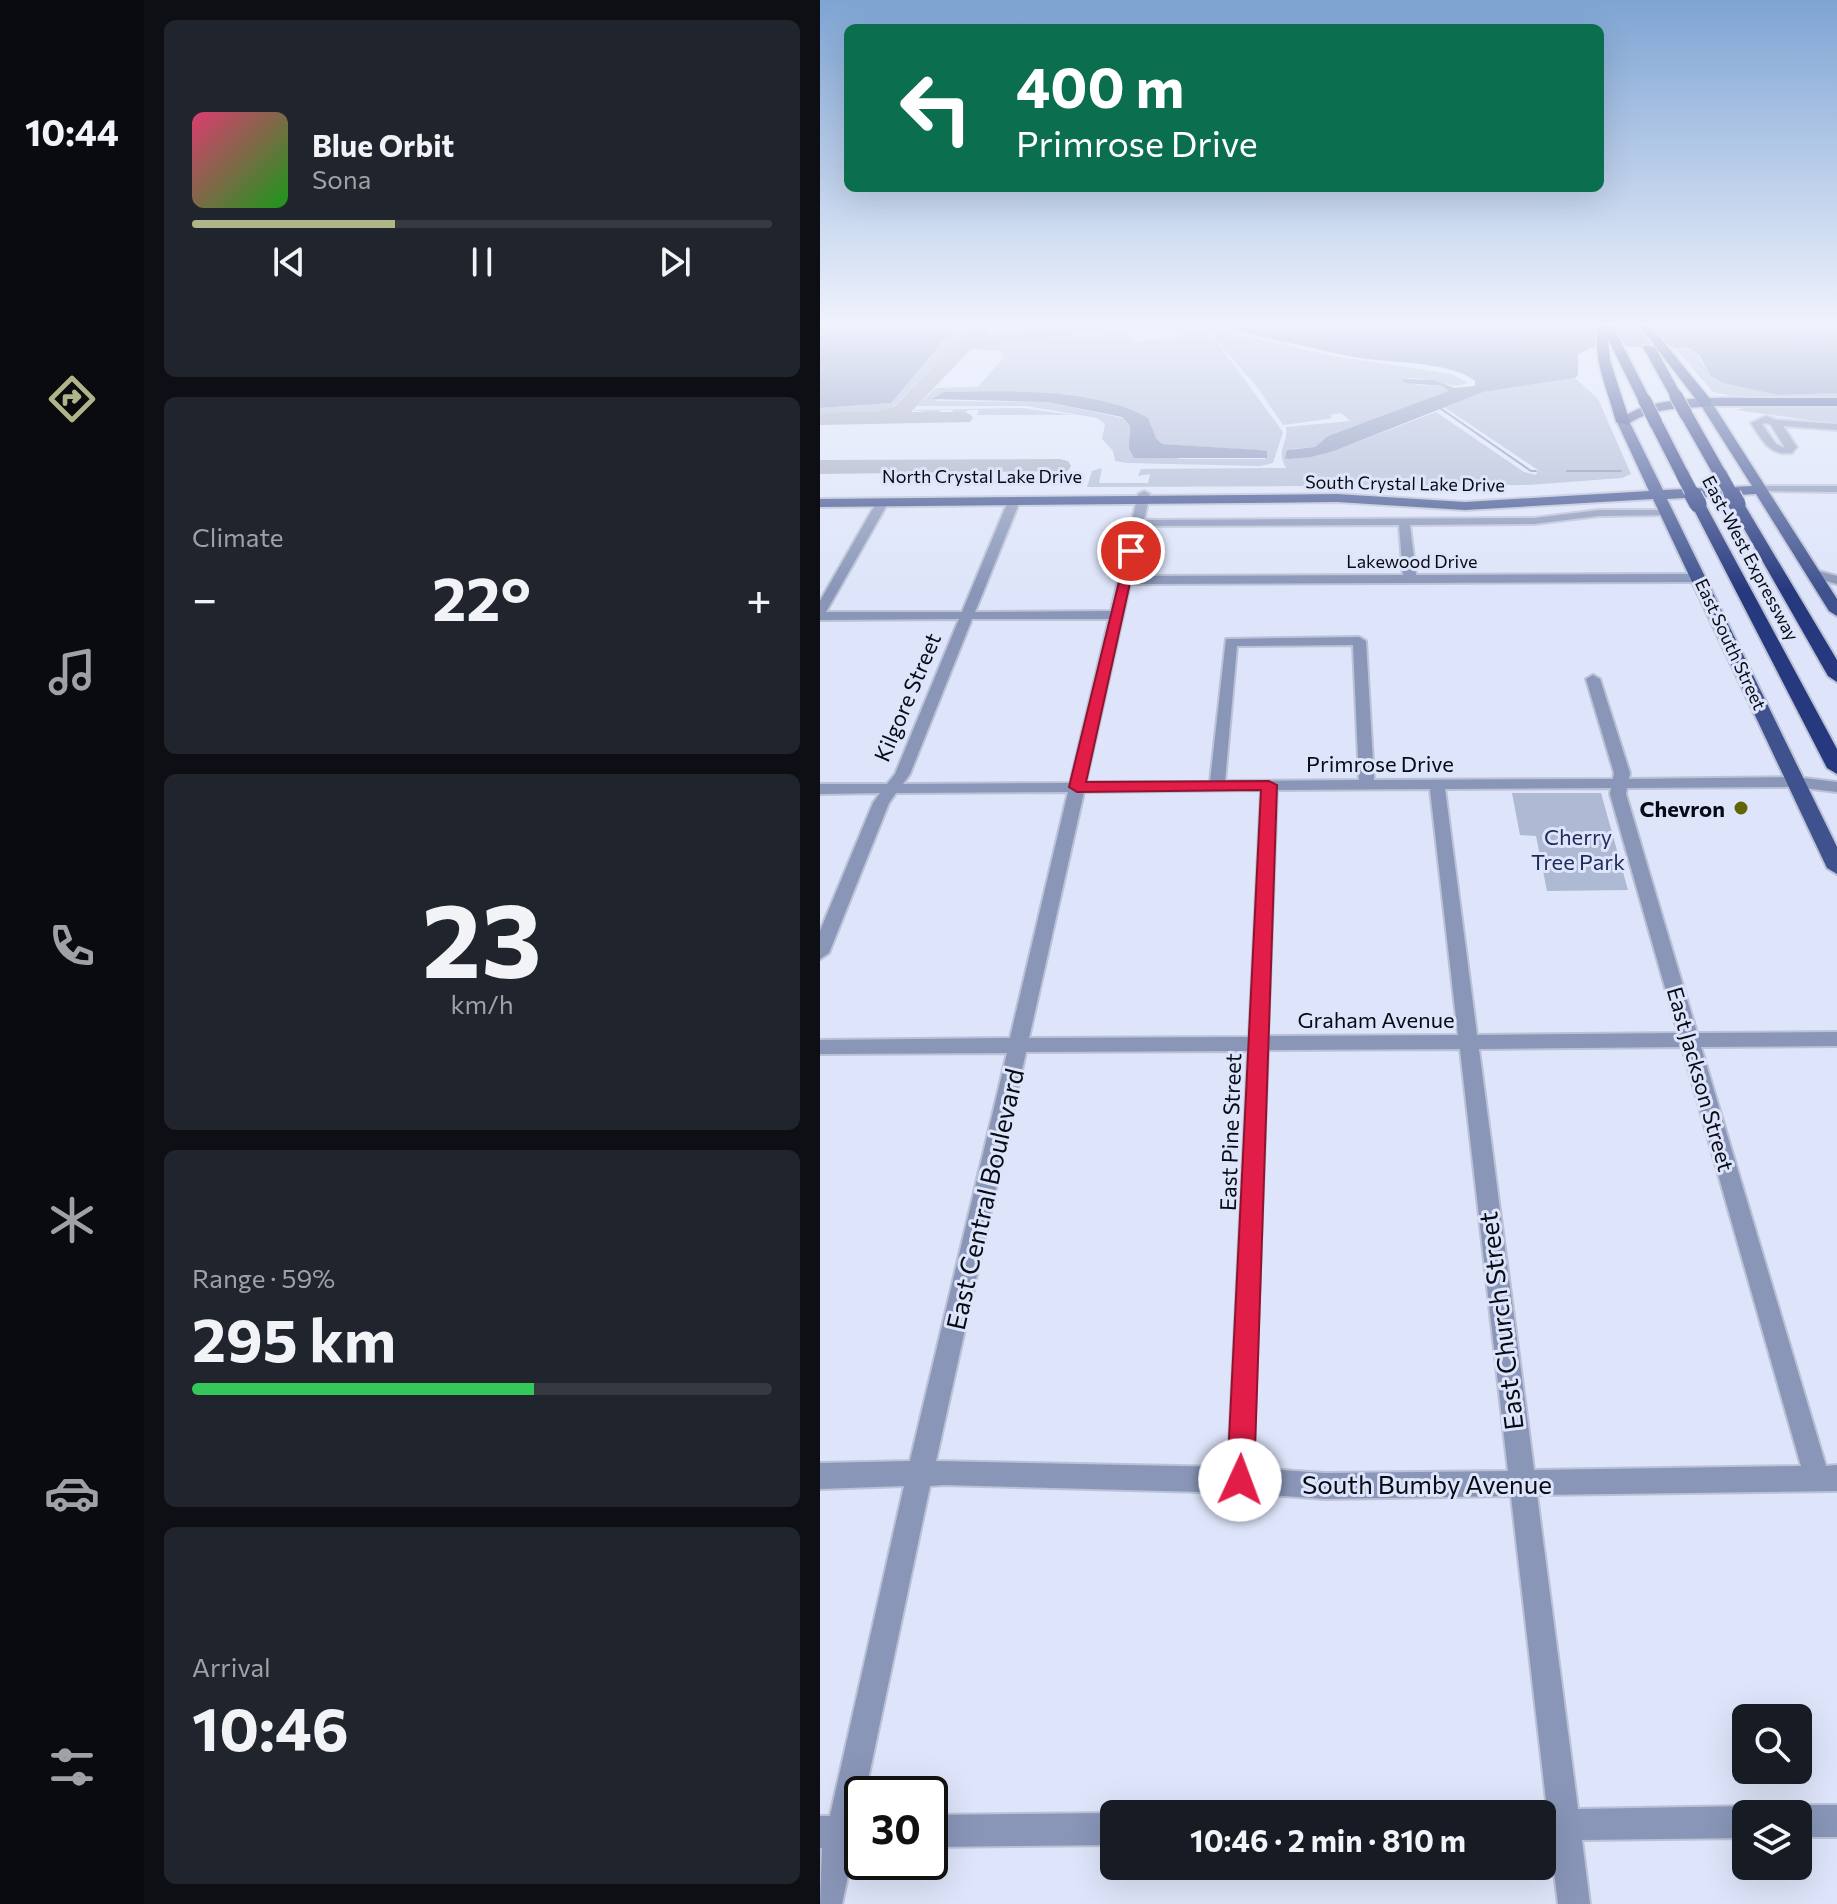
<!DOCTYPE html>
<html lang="en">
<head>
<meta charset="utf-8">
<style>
	:root { --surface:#171b24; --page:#20242c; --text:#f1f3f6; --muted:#9ea1a6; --line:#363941; --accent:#b0b489 }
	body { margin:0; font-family:Commissioner,sans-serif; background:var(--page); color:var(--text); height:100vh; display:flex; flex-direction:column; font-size:30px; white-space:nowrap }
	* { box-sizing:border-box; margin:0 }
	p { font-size:26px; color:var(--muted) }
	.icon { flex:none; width:44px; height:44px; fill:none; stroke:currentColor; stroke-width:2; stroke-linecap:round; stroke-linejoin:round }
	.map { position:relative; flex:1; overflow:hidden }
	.drawer { display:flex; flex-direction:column; gap:20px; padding:20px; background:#0d0f14; width:676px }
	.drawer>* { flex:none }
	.guide { position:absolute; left:24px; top:24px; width:760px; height:168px; border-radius:12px; box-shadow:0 8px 32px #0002; background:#0b6e4f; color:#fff; overflow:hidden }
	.buttons { position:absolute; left:912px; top:1704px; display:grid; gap:16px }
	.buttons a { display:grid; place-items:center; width:80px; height:80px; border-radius:12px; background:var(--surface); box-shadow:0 8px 32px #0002; font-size:40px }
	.speed { position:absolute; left:24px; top:1776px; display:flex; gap:16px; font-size:40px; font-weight:700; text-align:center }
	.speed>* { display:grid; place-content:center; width:104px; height:104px; border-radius:50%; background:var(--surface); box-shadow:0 8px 32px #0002; line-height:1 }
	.speed .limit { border:4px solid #111; border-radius:12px; background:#fff; color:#111 }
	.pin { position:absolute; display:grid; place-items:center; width:68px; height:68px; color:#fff; margin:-34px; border:4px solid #fff; border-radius:50%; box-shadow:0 2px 8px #0007 }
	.me { position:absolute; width:88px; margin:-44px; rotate:2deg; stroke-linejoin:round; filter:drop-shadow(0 0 6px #0008) }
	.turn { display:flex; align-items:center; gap:28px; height:168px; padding:0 40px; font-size:36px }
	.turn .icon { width:104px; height:104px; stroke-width:2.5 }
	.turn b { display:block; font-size:56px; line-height:68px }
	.big { font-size:60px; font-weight:700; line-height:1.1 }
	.drawer .card { flex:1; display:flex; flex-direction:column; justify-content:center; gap:12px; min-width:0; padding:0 28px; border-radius:12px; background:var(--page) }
	.drawer .dial { align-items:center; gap:0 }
	.dial b { font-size:104px; line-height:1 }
	.song { display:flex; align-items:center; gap:24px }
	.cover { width:96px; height:96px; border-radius:12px; background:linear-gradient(135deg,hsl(340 70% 55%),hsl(120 70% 35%)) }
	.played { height:8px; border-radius:4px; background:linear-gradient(90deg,var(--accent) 35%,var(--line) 35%) }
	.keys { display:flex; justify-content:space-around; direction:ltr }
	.heat { display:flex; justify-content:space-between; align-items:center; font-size:44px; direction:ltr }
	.charge { height:12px; border-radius:6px; background:linear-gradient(90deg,#34c759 59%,var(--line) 0) }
	.trip { position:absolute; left:280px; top:1800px; width:456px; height:80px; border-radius:12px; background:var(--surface); box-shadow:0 8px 32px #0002; font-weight:700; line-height:80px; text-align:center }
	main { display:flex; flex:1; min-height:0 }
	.menu { display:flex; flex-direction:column; width:144px; justify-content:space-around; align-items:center; background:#090b0e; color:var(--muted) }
	.menu .icon { width:56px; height:56px }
	.menu .active { color:var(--accent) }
	.menu b { font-size:36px; color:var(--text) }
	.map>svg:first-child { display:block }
	.green { fill:#aeb9d4; fill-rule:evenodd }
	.water { fill:#7f8db3 }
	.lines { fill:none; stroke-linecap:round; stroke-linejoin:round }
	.stream { stroke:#7f8db3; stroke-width:2 }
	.taxiway { fill:#a4aabc; fill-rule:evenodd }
	.minor-casing { stroke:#bcc2d6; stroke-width:4 }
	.major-casing { stroke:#bcc2d6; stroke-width:4 }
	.highway-casing { stroke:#bcc2d6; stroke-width:4 }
	.minor { fill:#8996b8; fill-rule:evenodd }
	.major { fill:#3f528e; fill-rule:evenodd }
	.highway { fill:#27397e; fill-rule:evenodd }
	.highway-bridge-far1-casing { stroke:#bcc2d6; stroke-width:15; stroke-linecap:butt }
	.highway-bridge-casing { stroke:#bcc2d6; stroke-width:20; stroke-linecap:butt }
	.highway-bridge-far1 { stroke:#27397e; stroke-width:13 }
	.highway-bridge { stroke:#27397e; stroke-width:17 }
	.route { fill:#e11d48; stroke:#92132f; stroke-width:2 }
	.poi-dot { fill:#606603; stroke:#dee5fa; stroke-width:3 }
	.labels { text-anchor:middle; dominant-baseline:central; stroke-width:6; stroke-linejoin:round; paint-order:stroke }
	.far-street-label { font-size:18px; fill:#070b16; stroke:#dee5fa }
	.street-label { font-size:22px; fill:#070b16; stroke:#dee5fa }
	.poi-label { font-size:22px; font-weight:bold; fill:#070b16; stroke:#dee5fa; text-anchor:end }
	.park-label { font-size:22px; fill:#1d2a5a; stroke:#dee5fa }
	.near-street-label { font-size:26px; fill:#070b16; stroke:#dee5fa }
</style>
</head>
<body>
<main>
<nav class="menu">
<b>10:44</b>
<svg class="icon active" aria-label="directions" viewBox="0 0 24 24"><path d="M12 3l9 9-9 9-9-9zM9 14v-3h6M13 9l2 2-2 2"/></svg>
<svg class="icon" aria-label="music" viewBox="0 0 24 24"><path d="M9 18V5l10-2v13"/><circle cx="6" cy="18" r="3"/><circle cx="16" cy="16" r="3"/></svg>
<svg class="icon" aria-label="phone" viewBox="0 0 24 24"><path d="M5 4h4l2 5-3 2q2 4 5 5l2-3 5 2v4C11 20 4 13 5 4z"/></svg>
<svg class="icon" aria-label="climate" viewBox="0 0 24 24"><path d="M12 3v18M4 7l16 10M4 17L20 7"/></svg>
<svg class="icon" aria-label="car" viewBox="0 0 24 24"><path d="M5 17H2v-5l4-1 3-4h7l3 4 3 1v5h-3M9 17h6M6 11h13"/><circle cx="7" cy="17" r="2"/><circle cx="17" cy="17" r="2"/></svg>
<svg class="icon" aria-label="filters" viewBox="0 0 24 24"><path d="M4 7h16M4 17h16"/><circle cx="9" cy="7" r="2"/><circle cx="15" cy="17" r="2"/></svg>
</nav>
<section class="drawer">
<div class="card">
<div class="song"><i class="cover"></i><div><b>Blue Orbit</b><p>Sona</p></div></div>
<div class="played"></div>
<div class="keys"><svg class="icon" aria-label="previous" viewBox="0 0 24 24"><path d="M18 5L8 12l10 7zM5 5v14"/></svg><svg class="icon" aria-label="pause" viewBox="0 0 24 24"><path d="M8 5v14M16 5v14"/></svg><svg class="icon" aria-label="next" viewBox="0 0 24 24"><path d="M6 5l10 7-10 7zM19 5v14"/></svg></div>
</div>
<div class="card"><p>Climate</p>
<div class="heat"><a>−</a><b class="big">22°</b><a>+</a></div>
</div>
<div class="card dial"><b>23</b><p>km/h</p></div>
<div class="card"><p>Range · 59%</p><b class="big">295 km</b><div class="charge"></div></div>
<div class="card"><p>Arrival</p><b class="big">10:46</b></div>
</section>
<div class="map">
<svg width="1017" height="1904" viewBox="0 0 1017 1904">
	<rect width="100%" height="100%" fill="#dee5fa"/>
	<g class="green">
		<path d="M129 324H151L153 327 68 412 0 415V408L71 403 133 331Z"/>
		<path d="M346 324H377L399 345 463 432 453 463 440 466 306 463 295 461 293 451 282 439 285 424 277 418 206 406H97L116 388 158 387 184 357 180 351 151 349 158 344 298 325 316 342 359 337ZM132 392C183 394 260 387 307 409 321 415 331 434 342 444L447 451 445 459H359L309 437 310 426 302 418 227 402 114 401Z"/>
		<path d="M382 324H398L391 328 507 355 632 374 648 383C627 392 606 372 582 380L596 385 623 386 628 391 508 436 495 447 471 449V459L514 451 616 412 704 472 716 475 718 470 624 407 663 392 755 378 778 399 811 474 802 478 708 485 267 487 272 471 282 468 279 483H328L330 474 318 476 321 469 466 468C455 448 469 444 466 427L530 421 521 413 510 415 512 418 508 419 463 425 437 387Z"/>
		<path d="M854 347 874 351 890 375 903 383 958 395 1017 393V398L927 399 893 392Z"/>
		<path d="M1017 405V424L916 410 929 407Z"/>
		<path d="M202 408 253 415H157L159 410H148L145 414H132L133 410H121L119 414 93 410Z"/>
		<path d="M692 793H781L808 890 727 891 716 836 700 835Z"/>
	</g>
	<g class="water">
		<path d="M0 324H129L133 330 71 403 0 408Z"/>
		<path d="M398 324H1017V393L958 395 903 383 890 375 879 355 869 348 776 346 758 354V375L755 378 663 392 514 451 491 457 468 459 465 458 467 450 495 447 508 436 628 391 623 386 586 383 582 380 584 379 614 380 634 388 655 386V381C632 361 565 363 534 357 487 348 440 335 394 327Z"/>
		<path d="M124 392C186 392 272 386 328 418L336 438 342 444 439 450 447 451V458H314L309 448 310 426 302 417 227 402 112 399Z"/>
	</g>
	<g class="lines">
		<g class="stream">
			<path d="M617 406 711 471H716"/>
			<path d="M747 471H801"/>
		</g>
		<g class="taxiway">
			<path d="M155 324H167L170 328 166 334 247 324H297L288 329 163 345 150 350 91 412H143L150 414 153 418 150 422 0 425V413L56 412 74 407Z"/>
			<path d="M240 459 248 461 251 466 248 471 0 474V460Z"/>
		</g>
		<g class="minor-casing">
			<g id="minor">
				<path d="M946 416 957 420 1017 424V430L963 426 977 447 972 453C949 456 942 440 931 423ZM946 423 951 425 965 448 956 444 942 424Z"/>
				<path d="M941 486H1017V492L937 491 936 489Z"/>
				<path d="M324 491 330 494 324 520 714 518 779 510H849L853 511V515L779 516 714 524 590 525 596 575 880 574 886 578 880 582 310 584 266 782H390L406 639 539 637 546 641 554 780 793 779 794 773 766 679 773 675 780 679 810 773 809 779 976 777 1017 782V792L976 787 807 788 806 794 877 1033 1017 1032V1046L881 1047 1006 1466 1017 1465V1491L717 1495 758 1809 926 1806 938 1814H926V1838L762 1840 770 1904H738L730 1840 722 1841V1814H711L727 1809 691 1496 505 1499 420 1493 124 1485 110 1486 45 1794H42V1848H34L22 1904H0L2 1848H0V1816H10L84 1486 0 1489V1463L90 1461 187 1053 0 1054V1040L190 1038 248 792 76 793 69 803 9 953 0 959V931L53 803 60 793 0 794V784H67L75 774 139 619 0 620V601L56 503 62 500 68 503 6 612H142L188 501 194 498 200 501 155 612 291 611 318 494ZM579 525 583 575 311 576 322 526ZM152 619H289L250 783 83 784 90 774ZM533 645 539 780 405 781 417 646ZM791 788 790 794 858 1033 657 1035 625 789ZM610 789 638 1035 448 1036 457 790ZM441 790 429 1037 209 1038 264 792ZM862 1047 981 1466 714 1470 659 1049ZM640 1049 688 1471 505 1473 433 1468 448 1050ZM428 1051 408 1467 116 1461 206 1052Z"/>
				<path d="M995 570 1017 576V584L991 577 989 574Z"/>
				<path d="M978 1805H1017V1837H978V1814H965L967 1810Z"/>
				<path d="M294 1813V1845L110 1847V1815Z"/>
			</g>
		</g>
		<g class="major-casing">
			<path id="major" d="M938 398H1017V406H894L1017 599V616L1009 611 936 494 847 499 1017 847V874L1007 868 833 499 645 510 517 502 0 507V499L517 494 645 502 829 491 797 422C826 394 899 398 938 398ZM882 407 932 486 843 490 810 423C831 409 857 408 882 407Z"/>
		</g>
		<g class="highway-casing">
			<g id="highway">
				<path d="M779 324 793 326 831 401 820 404 788 339 790 360 810 422 808 425 796 422C788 389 771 358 779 324Z"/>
				<path d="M818 324H829L891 400V406H881Z"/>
				<path d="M825 345 835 347 862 396 861 399 850 396 823 347Z"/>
				<path d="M861 411 873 414 907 474 905 477 900 478 893 474 859 414Z"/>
				<path d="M831 420 843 423 869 474 867 477 862 478 855 474 829 423Z"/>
				<path d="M878 500 885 504 1017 749V774L1007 768 871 504Z"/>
				<path d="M917 500 924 504 1017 660V682L1008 676 910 504Z"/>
			</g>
		</g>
		<use href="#minor" class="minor"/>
		<use href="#major" class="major"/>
		<use href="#highway" class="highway"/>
		<g class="highway-bridge-far1-casing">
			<g id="highway-bridge-far1">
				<path d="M856 396 866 414"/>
				<path d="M825 401 836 423"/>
				<path d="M862 474 874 497"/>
				<path d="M900 474 913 497"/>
			</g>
		</g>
		<g class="highway-bridge-casing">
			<g id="highway-bridge">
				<path d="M873 495 878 504"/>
				<path d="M912 495 917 504"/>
			</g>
		</g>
		<use href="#highway-bridge-far1" class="highway-bridge-far1"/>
		<use href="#highway-bridge" class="highway-bridge"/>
	</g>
	<linearGradient id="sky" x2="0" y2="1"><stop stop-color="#7ea4d3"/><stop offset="0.55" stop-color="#f0f3fd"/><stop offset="1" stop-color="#f0f3fd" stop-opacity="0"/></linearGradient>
	<rect width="1017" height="590" fill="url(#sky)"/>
	<path class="route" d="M307 549 317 551 266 782 449 781 457 785 434 1480 430 1489 420 1492 411 1489 407 1480 441 790 257 792 249 787Z"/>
	<circle class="poi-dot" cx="921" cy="808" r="8"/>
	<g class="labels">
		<g class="far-street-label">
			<text x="162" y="476">North Crystal Lake Drive</text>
			<text transform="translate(585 483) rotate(1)">South Crystal Lake Drive</text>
			<text transform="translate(931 558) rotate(62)">East-West Expressway</text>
			<text x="592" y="561">Lakewood Drive</text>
			<text transform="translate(911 644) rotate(65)">East South Street</text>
		</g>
		<g class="street-label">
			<text transform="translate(87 697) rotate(-67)">Kilgore Street</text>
			<text x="560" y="763">Primrose Drive</text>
			<text x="556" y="1019">Graham Avenue</text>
			<text transform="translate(881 1079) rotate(74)">East Jackson Street</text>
			<text transform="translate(410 1132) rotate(-88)">East Pine Street</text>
		</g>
		<g class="poi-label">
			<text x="905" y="808">Chevron</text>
		</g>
		<g class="park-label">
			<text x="758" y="836">Cherry<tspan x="758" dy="25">Tree Park</tspan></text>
		</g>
		<g class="near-street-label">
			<text transform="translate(164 1199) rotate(-77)">East Central Boulevard</text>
			<text transform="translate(680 1321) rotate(-97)">East Church Street</text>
			<text x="607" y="1483">South Bumby Avenue</text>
		</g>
	</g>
</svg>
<div class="buttons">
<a><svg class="icon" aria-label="search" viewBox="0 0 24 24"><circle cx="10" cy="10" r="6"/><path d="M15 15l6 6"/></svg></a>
<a><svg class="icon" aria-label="layers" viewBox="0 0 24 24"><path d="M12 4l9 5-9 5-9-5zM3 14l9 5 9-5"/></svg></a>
</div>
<div class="speed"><div class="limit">30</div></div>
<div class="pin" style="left:311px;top:551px;background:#d93025"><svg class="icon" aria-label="arrive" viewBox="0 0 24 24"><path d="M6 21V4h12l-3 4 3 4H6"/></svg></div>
<svg class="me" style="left:420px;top:1480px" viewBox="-20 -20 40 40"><circle r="19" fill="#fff"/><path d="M0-13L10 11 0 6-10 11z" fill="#e11d48"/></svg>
<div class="trip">10:46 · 2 min · 810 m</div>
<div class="guide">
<div class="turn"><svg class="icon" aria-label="left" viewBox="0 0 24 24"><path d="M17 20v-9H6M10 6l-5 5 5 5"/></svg><div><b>400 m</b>Primrose Drive</div></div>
</div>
</div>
</main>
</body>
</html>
